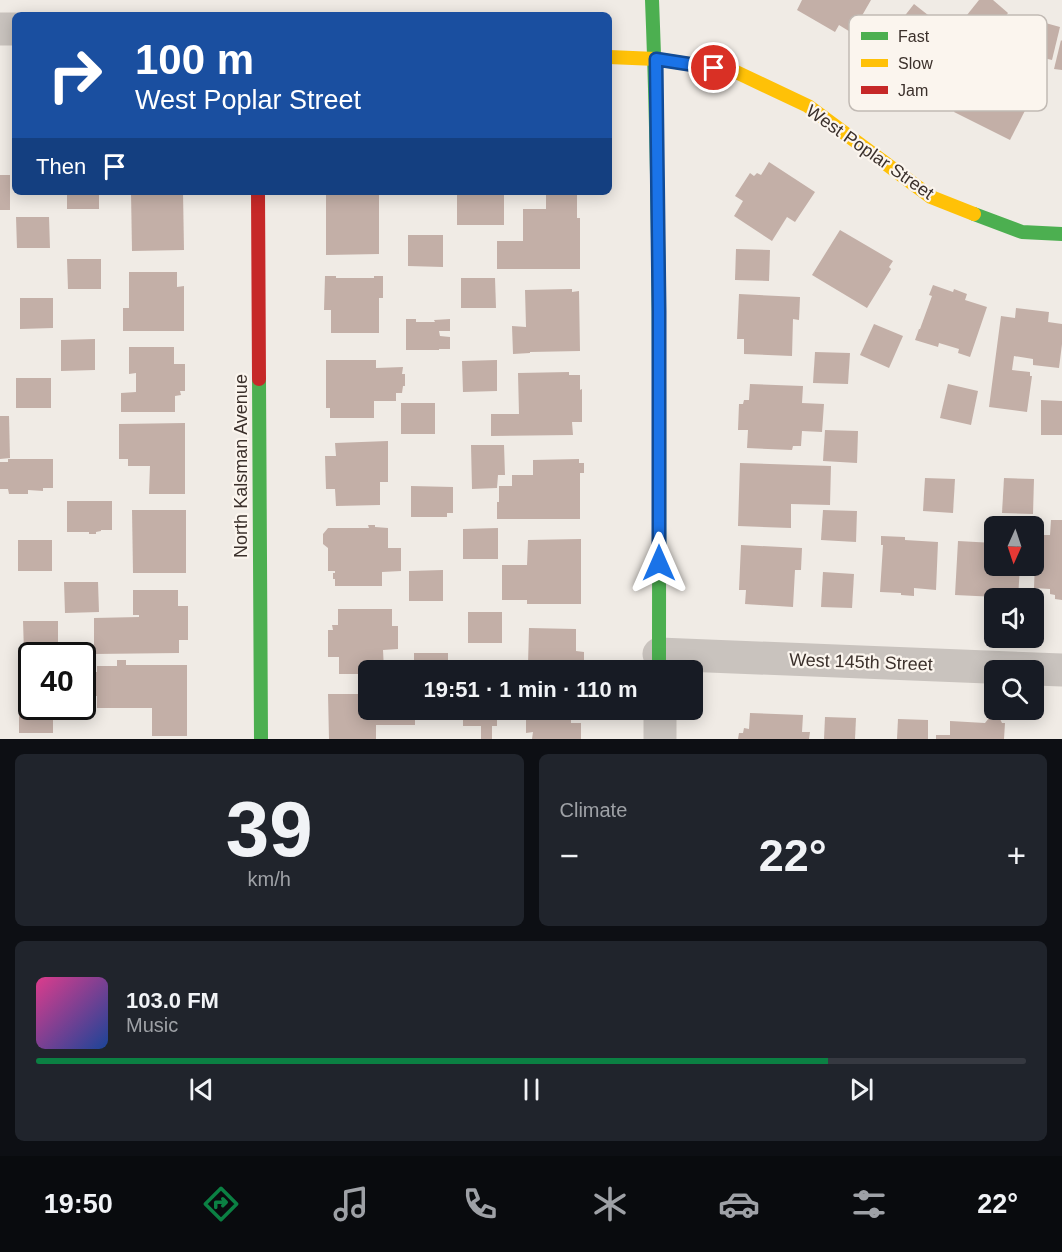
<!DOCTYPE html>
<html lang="en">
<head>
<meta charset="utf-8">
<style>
	:root { --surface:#171b24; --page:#20242c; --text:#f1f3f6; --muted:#9ea1a6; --line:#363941; --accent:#0b8043 }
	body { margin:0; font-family:Arial,sans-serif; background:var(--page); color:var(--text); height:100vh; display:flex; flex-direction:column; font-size:22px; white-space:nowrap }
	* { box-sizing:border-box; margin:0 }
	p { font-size:20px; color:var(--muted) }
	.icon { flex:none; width:33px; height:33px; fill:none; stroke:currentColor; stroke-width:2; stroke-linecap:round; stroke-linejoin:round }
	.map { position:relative; height:739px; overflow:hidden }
	.sheet { display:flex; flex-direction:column; gap:15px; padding:15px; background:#0d0f14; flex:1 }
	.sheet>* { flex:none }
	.hud { position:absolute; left:12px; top:12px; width:600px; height:183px; border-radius:9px; box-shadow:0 3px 15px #0003; background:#1a4fa0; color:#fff; overflow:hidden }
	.needle { width:39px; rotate:183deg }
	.buttons { position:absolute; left:984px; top:516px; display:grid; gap:12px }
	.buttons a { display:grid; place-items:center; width:60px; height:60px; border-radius:9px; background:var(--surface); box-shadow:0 3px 15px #0003; font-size:30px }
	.speed { position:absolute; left:18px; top:642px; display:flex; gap:12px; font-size:30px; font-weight:700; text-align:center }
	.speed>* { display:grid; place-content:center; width:78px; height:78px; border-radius:50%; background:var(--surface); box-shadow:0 3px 15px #0003; line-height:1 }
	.speed .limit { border:3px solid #111; border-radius:9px; background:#fff; color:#111 }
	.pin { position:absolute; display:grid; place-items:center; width:51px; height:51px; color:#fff; margin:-26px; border:3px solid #fff; border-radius:50%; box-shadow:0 2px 6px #0007 }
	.me { position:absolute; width:66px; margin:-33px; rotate:0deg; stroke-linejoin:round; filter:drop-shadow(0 0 4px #0008) }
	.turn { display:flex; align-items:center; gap:21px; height:126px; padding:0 24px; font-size:27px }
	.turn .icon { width:78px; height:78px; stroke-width:2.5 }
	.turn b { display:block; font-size:42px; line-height:51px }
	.then { display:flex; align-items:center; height:57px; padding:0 24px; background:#0003; gap:12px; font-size:22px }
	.big { font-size:45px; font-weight:700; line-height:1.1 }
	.sheet .card { flex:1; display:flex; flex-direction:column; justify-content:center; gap:9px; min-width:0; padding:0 21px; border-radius:9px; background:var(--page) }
	.sheet .dial { align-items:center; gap:0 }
	.dial b { font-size:78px; line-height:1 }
	.song { display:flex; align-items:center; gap:18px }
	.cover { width:72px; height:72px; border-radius:9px; background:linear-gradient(135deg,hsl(330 70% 55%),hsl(220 70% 35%)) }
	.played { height:6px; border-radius:3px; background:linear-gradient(90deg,var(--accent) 80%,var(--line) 80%) }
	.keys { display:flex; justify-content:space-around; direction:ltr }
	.heat { display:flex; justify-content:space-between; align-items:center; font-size:33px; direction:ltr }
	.sheet .tiles { flex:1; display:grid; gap:15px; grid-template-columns:1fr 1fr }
	.card:last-child { grid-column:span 2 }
	.trip { position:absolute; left:358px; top:660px; width:345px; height:60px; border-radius:9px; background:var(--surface); box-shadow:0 3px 15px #0003; font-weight:700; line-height:60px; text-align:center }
	.dock { display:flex; height:96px; justify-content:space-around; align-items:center; background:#090b0e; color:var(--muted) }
	.dock .icon { width:42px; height:42px }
	.dock .selected { color:var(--accent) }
	.dock b { font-size:27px; color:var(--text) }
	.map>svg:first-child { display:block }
	.building { fill:#c3afa7 }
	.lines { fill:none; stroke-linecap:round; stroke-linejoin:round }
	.street { stroke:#c9c3be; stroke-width:33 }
	.fast { stroke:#4caf50; stroke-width:14 }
	.slow { stroke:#ffc107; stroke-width:14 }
	.jam { stroke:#c62828; stroke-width:14 }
	.route-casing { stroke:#114b97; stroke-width:15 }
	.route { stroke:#1a73e8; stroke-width:10 }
	.labels { text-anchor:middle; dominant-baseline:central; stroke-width:4.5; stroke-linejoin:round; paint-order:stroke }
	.street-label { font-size:18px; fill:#3b302b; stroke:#fbf5ee }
	.key { fill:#fbf5ee; stroke:#c1bab4; stroke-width:1.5 }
	.key-label { font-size:16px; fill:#3b302b }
</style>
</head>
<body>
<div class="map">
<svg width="1062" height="739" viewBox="0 0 1062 739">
	<rect width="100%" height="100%" fill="#f0ebe5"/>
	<g class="building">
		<path d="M802 0H871L852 33 839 25 835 32 797 10Z"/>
		<path d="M979 0H993L1008 13 987 40 963 20Z"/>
		<path d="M914 4 928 15 919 27 935 40 939 34 959 50 931 86 917 75 911 83 891 67 894 63 889 60 893 56 881 46Z"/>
		<path d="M1031 19 1060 27 1052 60 1022 53Z"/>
		<path d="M1061 40 1062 41V70L1054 69Z"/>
		<path d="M977 65 1034 93 1010 140 954 112Z"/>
		<path d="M769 162 815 192 795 222 787 217 772 241 734 216 743 201 735 196 750 173 754 176 757 173 761 175Z"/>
		<rect x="0" y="175" width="10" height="35"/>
		<rect x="67" y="192" width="32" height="17"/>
		<path d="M131 192H183L184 250 132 251Z"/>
		<path d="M326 192H379V254L326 255Z"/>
		<path d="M546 192H577V218H580V269H497V241H523V209H546Z"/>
		<rect x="457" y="194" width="47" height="31"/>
		<path d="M16 217H49L50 248H17Z"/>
		<path d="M840 230 893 261 889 267 891 269 867 308 812 275Z"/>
		<path d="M408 235H443V267L408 266Z"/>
		<path d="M736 249 770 250 769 281 735 280Z"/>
		<path d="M67 259H101V289H68Z"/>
		<path d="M129 272H177V287L184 286V331H123V308H129Z"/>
		<path d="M325 276H336V278H374V276H383V298H379V333H331V310H324Z"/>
		<path d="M461 278H495L496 308H461Z"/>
		<path d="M933 285 953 292 954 289 967 294 965 300 987 307 970 357 958 353 959 349 939 343 938 347 915 340 919 329H920L932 296 929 295Z"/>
		<path d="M572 289V292L579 291 580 351 530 352V353L513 354 512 326 526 327 525 290Z"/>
		<path d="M739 294 800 297 799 320 793 319 792 356 744 354V339H737Z"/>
		<path d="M20 298H53V328L20 329Z"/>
		<path d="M1016 308 1049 312 1048 322 1062 324V344L1059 368 1033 365V359L1014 356 1012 370 1030 372V376H1032L1027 412 989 407 1001 316 1015 318Z"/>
		<path d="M406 319H416V322H435L434 320 450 319V331H439L440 336 450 337V349H439V350H406Z"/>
		<path d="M874 324 903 336 889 368 860 355Z"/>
		<path d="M95 339V370L61 371V340Z"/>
		<path d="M129 347H174V364H185V391H180L181 395 175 396V412H121V393L136 392V373L129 374Z"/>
		<path d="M815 352 850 353 848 384 813 383Z"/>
		<path d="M326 360H376V368L403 367 402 374H405V386H403L402 393H396V401H374V418H330V408H326Z"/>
		<path d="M497 360V391L463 392 462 361Z"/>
		<path d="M569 372V375H580V390L582 389V422H572L573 435 491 436V414H519L518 373Z"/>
		<rect x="16" y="378" width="35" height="30"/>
		<path d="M750 384 803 386 802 403 824 404 822 432 802 431 801 446H793L792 450 747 448 748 430H738L739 404H743L744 400H749Z"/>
		<path d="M948 384 978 391 971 425 940 418Z"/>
		<path d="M1041 400 1062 401V435H1041Z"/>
		<rect x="401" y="403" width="34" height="31"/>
		<path d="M0 416H9L10 458 0 459Z"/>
		<path d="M185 423V494H149L150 466H128V459H119V424Z"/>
		<path d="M825 430 858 431 857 463 823 461Z"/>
		<path d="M388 441V482H380V505L336 506 335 489H326L325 456H336L335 443Z"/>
		<path d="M471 445H504L505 475H498L497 488 472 489Z"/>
		<path d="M8 459H53V488H43V491L28 490V494H9L8 489H0V462H8Z"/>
		<path d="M579 459V463H584V473H580V519H497V502H499V486H512V475H533V460Z"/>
		<path d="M740 463 831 466 830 505 791 504V528L738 526Z"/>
		<path d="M925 478 955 479 953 513 923 511Z"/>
		<path d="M1004 478 1034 479 1033 514 1002 513Z"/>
		<path d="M411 486 453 487V513H447V517H411Z"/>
		<path d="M67 501H112V530H101V531L96 532V534H89V532H67Z"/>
		<path d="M132 510H186V573H133Z"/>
		<path d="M823 510 857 511 856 542 821 540Z"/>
		<path d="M1051 520H1062V600L1055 599V595L1050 594V589L1034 588 1036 535H1050Z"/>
		<path d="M368 525H375V527L388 528V548H401V571L382 572V586H335V579H333V573H335V571H328V548L323 544V534L328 528H369Z"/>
		<path d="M498 528V559H463V529Z"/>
		<path d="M881 536 905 537V540L938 542 936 590 914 588V596L901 595V593L880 592 883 545H881Z"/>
		<path d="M581 539V604H527V600H502V565H527L528 540Z"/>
		<rect x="18" y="540" width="34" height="31"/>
		<path d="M958 541 994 543V566H1020L1018 598 955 595Z"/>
		<path d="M741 545 802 548 801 570H795L793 607 745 604 746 590H739Z"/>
		<path d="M443 570V601H409V571Z"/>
		<path d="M823 572 854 574 852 608 821 607Z"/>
		<path d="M64 582H98L99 612 65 613Z"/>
		<path d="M133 590H178V606H188V640H179V653L94 654V618L139 617V615H133Z"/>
		<path d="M338 609H392V626H398V649L383 650 384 670H369V674H339V657H328V630H333L332 625H338Z"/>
		<rect x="468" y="612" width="34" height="31"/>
		<path d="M23 621H58V652H24Z"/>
		<path d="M529 628 576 629V651L584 652V665H582V670H524V663L528 664Z"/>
		<rect x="414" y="653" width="34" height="17"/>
		<path d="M117 660H126V665H187V736H152V708H97V696H95V700H86L87 697H82V672H97V666H117Z"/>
		<path d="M328 694H369V710H415V725H376V739H329Z"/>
		<path d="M19 702H32V706H53V733H19Z"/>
		<path d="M463 710H497V726H492V739H481V726H463Z"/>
		<path d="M526 710H571V723H581V739H532L533 732 526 733Z"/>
		<path d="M750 713 803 715 802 732H810L809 739H738L739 733H743L744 728 749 729Z"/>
		<path d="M825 717 856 718 855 739H824Z"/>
		<path d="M989 718 1000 719 1002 723H1005L1004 739H936V735H950V721L985 723Z"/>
		<path d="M898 719 928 720V739H897Z"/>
	</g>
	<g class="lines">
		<g class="street">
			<path d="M0 29H15"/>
			<path d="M659 654 1062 670"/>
			<path d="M660 710V739"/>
		</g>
		<g class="fast">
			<path d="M652 0C661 223 659 447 659 670"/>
			<path d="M974 214 1022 232 1062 234"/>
			<path d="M259 379 261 739"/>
		</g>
		<path class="slow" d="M609 57 656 59 734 71 808 106 931 197 974 214"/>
		<path class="jam" d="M258 192 259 379"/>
	</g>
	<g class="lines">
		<g class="route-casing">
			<path id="route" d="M659 563V311L656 59 714 68"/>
		</g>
		<use href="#route" class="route"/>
	</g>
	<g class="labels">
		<g class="street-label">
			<text transform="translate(870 152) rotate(35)">West Poplar Street</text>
			<text transform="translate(241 466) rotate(-90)">North Kalsman Avenue</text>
			<text transform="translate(861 662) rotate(2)">West 145th Street</text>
		</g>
	</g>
	<rect x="849" y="15" width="198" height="96" rx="9" class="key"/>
	<rect x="861" y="32" width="27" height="8" fill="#4caf50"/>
	<rect x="861" y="59" width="27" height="8" fill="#ffc107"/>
	<rect x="861" y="86" width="27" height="8" fill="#c62828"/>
	<g class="key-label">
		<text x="898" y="42">Fast</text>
		<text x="898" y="69">Slow</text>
		<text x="898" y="96">Jam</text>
	</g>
</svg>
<div class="buttons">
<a><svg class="needle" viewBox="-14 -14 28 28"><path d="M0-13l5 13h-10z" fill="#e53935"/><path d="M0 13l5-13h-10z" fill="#9ea1a6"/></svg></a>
<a><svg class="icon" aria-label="sound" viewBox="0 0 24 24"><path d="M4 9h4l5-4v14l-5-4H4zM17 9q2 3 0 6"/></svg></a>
<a><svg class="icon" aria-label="search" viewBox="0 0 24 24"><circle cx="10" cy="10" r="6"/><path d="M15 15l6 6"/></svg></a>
</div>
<div class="speed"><div class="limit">40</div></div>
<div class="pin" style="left:714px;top:68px;background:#d93025"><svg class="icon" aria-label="arrive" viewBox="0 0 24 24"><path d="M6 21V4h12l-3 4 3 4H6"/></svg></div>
<svg class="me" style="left:659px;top:563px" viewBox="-20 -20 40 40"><path d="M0-17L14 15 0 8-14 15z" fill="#1a73e8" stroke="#fff" stroke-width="4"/></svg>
<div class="trip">19:51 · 1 min · 110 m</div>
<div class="hud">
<div class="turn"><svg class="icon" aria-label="right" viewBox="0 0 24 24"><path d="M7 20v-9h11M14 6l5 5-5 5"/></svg><div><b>100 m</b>West Poplar Street</div></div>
<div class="then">Then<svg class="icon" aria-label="arrive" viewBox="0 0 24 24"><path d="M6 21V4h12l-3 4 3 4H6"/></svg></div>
</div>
</div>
<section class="sheet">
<div class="tiles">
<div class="card dial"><b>39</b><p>km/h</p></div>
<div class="card"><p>Climate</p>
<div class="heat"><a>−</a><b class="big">22°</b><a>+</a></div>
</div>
<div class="card">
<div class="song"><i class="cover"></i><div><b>103.0 FM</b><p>Music</p></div></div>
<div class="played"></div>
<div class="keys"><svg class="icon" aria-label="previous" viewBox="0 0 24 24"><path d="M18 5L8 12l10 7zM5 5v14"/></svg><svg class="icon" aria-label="pause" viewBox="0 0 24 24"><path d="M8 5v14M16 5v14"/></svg><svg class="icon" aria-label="next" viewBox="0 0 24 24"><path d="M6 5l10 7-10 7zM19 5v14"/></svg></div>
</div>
</div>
</section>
<nav class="dock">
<b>19:50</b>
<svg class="icon selected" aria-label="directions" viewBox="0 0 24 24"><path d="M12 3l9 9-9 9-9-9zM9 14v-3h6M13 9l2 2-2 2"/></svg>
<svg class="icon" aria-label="music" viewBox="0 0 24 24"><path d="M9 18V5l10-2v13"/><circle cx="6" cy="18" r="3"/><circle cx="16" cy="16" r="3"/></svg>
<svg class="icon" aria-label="phone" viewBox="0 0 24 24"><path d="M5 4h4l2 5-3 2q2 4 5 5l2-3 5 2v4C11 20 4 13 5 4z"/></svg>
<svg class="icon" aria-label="climate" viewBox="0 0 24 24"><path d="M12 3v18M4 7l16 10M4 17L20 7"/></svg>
<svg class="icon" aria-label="car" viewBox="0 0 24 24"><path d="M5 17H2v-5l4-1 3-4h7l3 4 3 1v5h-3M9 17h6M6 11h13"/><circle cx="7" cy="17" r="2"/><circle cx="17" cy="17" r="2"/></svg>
<svg class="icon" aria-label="filters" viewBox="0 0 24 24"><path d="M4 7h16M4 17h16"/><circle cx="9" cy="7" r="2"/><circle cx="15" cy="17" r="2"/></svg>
<b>22°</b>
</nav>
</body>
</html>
